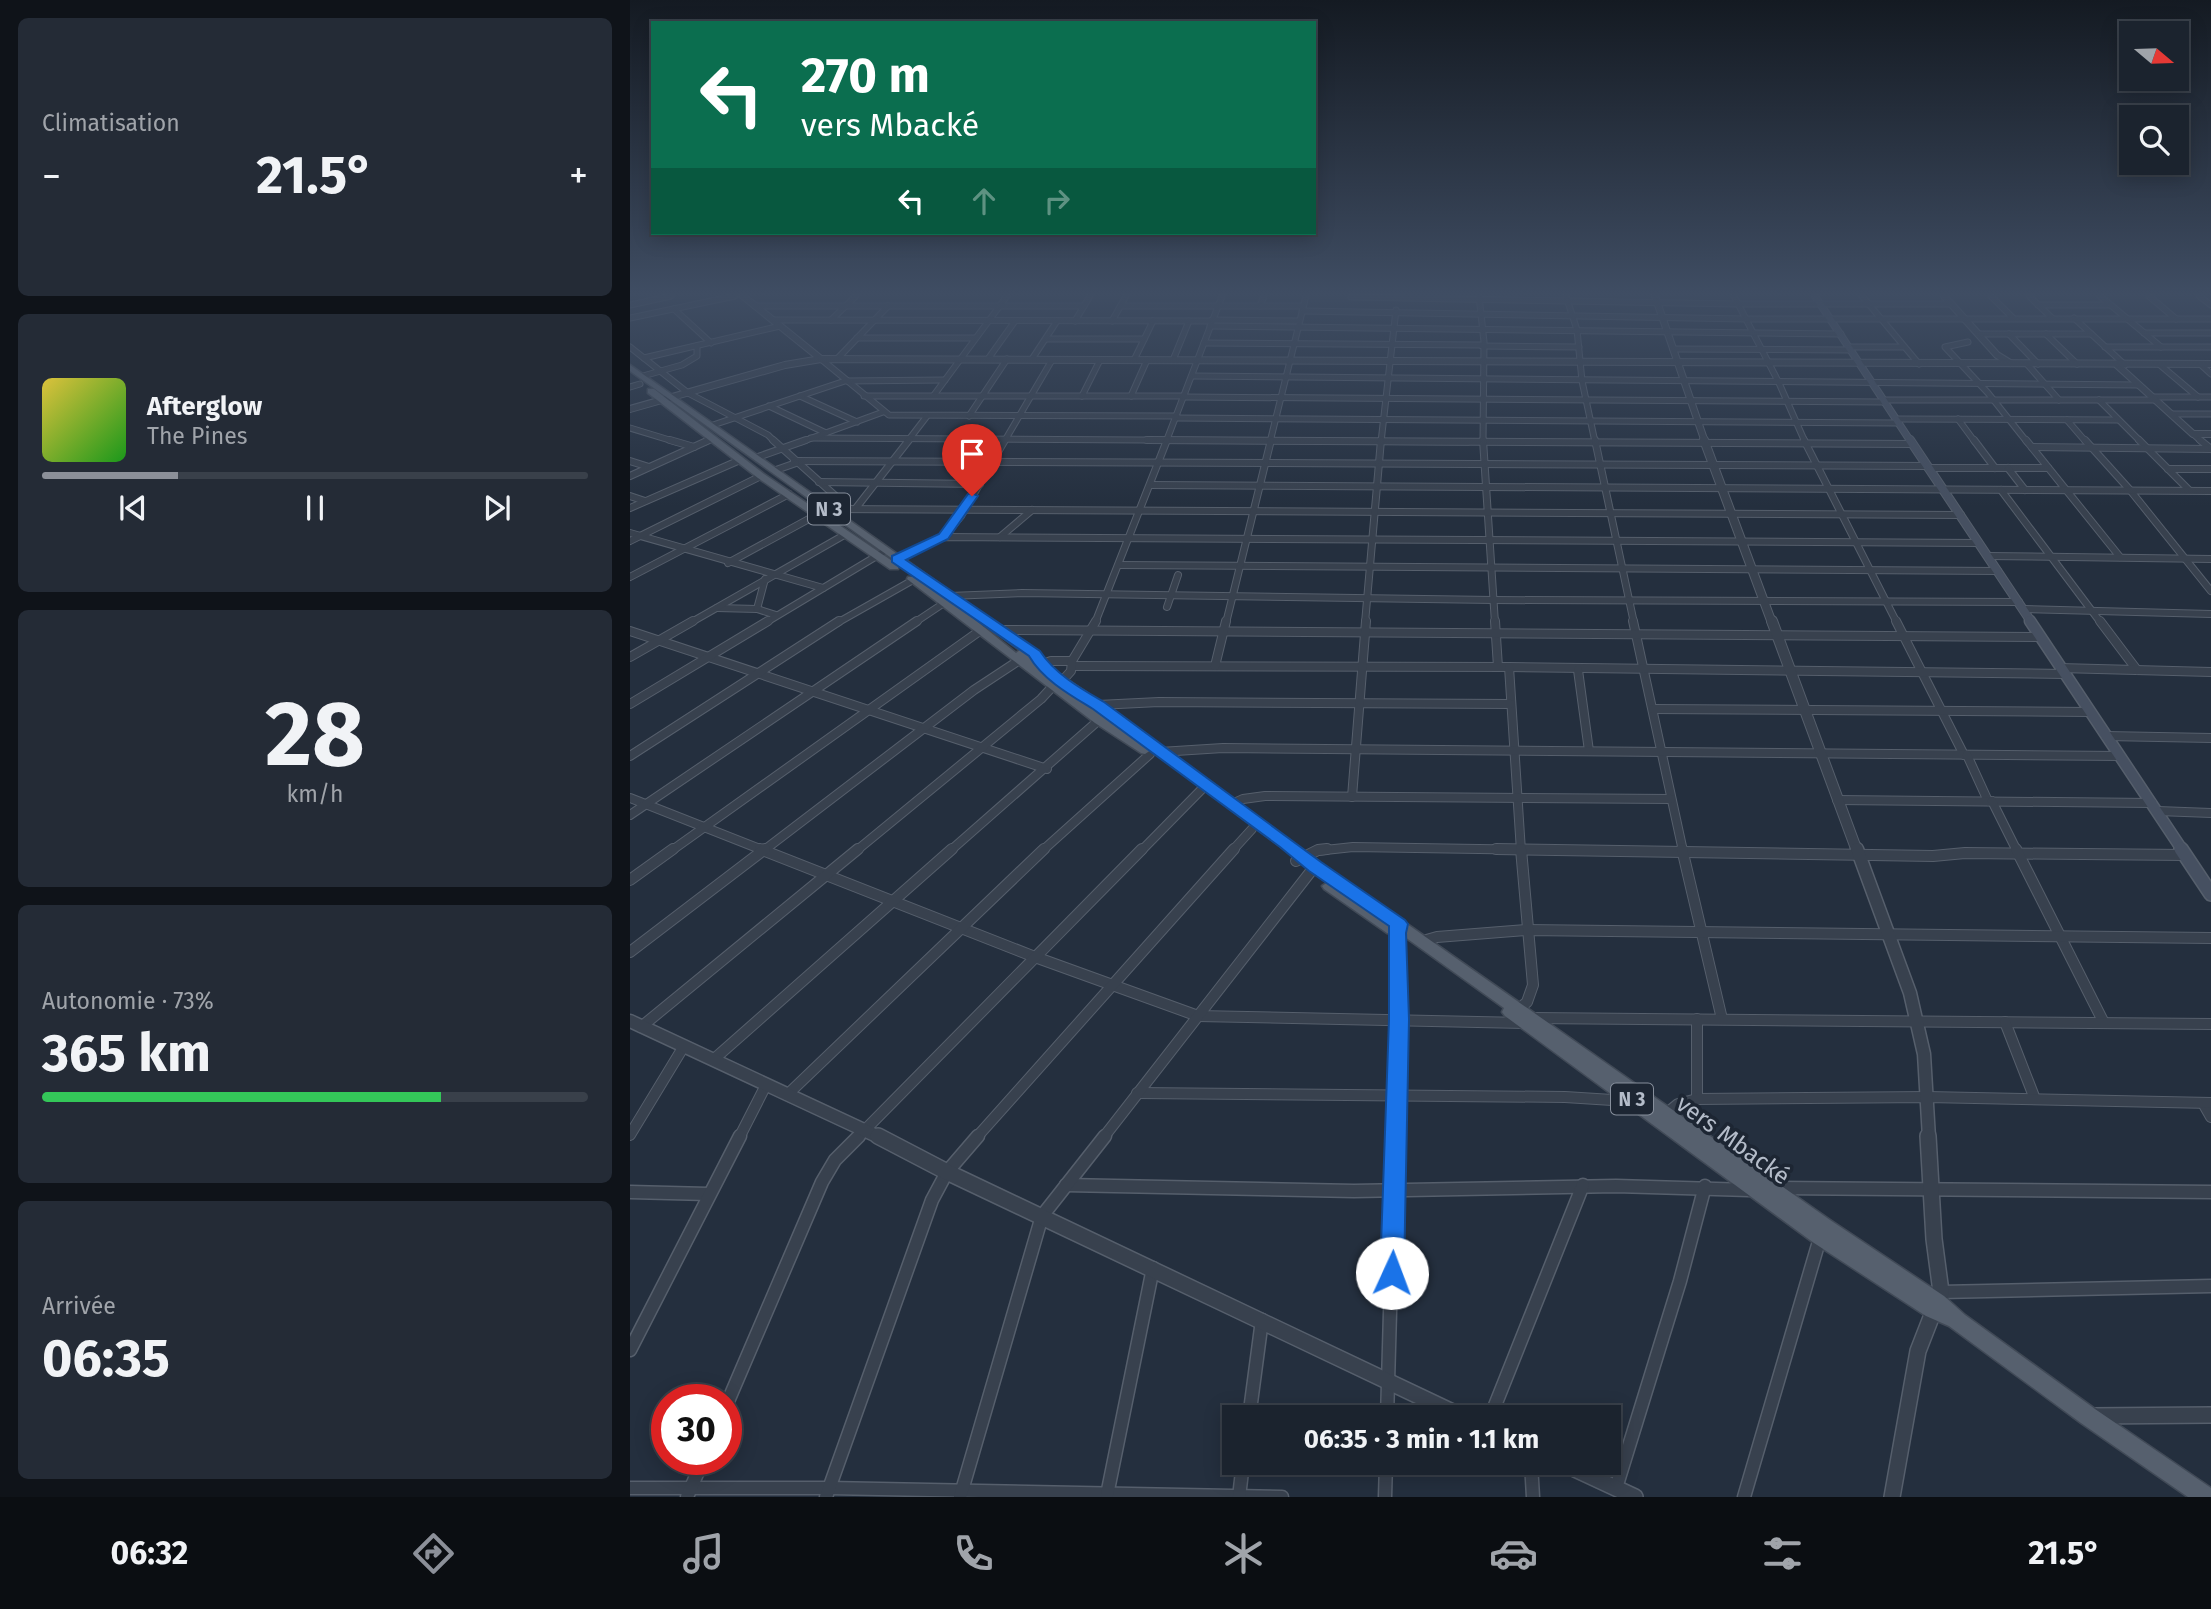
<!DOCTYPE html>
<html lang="fr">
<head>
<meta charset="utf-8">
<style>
	:root { --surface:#1b232e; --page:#242b36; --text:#f1f3f6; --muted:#a0a4aa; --line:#39404a; --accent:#8c9099 }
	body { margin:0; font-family:"Fira Sans",sans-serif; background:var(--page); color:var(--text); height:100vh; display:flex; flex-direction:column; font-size:26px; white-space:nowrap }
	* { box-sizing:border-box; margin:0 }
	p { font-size:23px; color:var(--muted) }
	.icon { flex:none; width:38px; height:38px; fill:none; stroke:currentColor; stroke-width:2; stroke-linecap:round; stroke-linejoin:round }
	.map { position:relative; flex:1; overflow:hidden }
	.side { display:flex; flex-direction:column; gap:18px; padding:18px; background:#0f1319; width:630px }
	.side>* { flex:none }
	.hud { position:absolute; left:21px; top:21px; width:665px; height:214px; border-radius:0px; box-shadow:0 4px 18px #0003,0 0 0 2px var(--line); background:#0b6e4f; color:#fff; overflow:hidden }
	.needle { width:46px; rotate:109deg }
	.buttons { position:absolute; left:1489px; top:21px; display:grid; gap:14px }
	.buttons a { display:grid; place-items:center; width:70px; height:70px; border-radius:0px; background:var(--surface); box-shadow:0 4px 18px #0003,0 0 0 2px var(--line); font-size:35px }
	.speed { position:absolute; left:21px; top:1384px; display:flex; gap:14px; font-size:35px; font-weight:700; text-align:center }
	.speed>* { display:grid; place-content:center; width:91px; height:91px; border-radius:50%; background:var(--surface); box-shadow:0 4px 18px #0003,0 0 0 2px var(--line); line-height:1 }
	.speed .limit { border:10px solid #d22; background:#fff; color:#111 }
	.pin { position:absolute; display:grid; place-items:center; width:60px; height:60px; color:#fff; margin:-72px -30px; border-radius:50% 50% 50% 0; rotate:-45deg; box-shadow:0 0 7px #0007 }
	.pin .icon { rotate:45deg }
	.me { position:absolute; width:77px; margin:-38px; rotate:2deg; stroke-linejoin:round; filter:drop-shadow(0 0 5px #0008) }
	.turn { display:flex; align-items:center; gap:24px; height:147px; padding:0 35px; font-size:32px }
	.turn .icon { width:91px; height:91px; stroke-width:2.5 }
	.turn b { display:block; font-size:49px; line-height:60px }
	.lanes { display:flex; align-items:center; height:66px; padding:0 35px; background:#0003; justify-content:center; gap:35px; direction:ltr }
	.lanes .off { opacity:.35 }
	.big { font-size:52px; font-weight:700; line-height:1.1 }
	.side .widget { flex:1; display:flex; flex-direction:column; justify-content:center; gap:10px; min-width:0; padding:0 24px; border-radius:10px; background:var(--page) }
	.side .dial { align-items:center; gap:0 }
	.dial b { font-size:91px; line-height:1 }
	.song { display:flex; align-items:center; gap:21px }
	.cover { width:84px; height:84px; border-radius:10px; background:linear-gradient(135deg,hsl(50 70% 55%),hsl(120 70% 35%)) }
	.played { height:7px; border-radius:4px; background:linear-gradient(90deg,var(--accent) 25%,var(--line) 25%) }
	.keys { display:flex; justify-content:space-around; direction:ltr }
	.heat { display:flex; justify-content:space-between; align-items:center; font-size:38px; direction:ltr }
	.charge { height:10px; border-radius:5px; background:linear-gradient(90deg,#34c759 73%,var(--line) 0) }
	.trip { position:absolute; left:592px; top:1405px; width:399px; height:70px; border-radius:0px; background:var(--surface); box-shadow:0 4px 18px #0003,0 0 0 2px var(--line); font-weight:700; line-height:70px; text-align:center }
	.tab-bar { display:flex; height:112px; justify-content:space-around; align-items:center; background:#0b0e12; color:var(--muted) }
	.tab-bar .icon { width:49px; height:49px }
	.tab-bar .selected { color:var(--accent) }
	.tab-bar b { font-size:32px; color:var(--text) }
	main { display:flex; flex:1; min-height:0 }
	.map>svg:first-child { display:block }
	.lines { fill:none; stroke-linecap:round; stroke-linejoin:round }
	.minor-far4-casing { stroke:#565f6c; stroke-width:7 }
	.minor-far3-casing { stroke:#565f6c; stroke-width:8 }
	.minor-far2-casing { stroke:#565f6c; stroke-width:10 }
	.minor-far1-casing { stroke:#565f6c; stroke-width:12 }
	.minor-casing { stroke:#565f6c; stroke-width:15 }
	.tertiary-far4-casing { stroke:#565f6c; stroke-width:8 }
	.tertiary-far3-casing { stroke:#565f6c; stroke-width:10 }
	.tertiary-far2-casing { stroke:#565f6c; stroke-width:12 }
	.tertiary-far1-casing { stroke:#565f6c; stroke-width:15 }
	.tertiary-casing { stroke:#565f6c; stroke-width:18 }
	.secondary-far3-casing { stroke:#565f6c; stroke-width:8 }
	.secondary-far2-casing { stroke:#565f6c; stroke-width:10 }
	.secondary-far1-casing { stroke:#565f6c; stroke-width:13 }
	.secondary-casing { stroke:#565f6c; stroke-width:16 }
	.primary-casing { stroke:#414a57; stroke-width:3 }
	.minor-far4 { stroke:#38414e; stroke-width:5 }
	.minor-far3 { stroke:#38414e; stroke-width:6 }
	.minor-far2 { stroke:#38414e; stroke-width:8 }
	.minor-far1 { stroke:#38414e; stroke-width:10 }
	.minor { stroke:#38414e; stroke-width:12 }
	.tertiary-far4 { stroke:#38414e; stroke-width:6 }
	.tertiary-far3 { stroke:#38414e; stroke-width:8 }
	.tertiary-far2 { stroke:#38414e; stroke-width:10 }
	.tertiary-far1 { stroke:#38414e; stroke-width:12 }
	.tertiary { stroke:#38414e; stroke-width:15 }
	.secondary-far3 { stroke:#465061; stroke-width:6 }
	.secondary-far2 { stroke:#465061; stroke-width:8 }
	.secondary-far1 { stroke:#465061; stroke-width:10 }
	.secondary { stroke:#465061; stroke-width:13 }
	.primary { fill:#56606e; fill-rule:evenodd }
	.route { fill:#1a73e8; stroke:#114b97; stroke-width:2 }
	.labels { text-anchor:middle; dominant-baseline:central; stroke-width:7; stroke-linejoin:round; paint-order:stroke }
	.shield { fill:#1d2633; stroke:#878f9c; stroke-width:2 }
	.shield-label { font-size:19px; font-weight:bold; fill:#b4bcc9 }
	.near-street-label { font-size:24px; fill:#b4bcc9; stroke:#1d2633 }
</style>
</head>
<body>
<main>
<section class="side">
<div class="widget"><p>Climatisation</p>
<div class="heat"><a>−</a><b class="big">21.5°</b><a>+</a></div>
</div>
<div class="widget">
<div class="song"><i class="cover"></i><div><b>Afterglow</b><p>The Pines</p></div></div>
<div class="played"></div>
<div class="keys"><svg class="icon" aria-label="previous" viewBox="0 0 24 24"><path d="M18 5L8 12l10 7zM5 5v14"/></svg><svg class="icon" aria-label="pause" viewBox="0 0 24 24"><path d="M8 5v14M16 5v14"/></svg><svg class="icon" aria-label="next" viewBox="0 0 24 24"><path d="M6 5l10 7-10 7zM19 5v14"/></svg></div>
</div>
<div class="widget dial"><b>28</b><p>km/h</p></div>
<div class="widget"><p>Autonomie · 73%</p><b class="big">365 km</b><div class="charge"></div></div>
<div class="widget"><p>Arrivée</p><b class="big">06:35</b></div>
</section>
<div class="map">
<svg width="1581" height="1497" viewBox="0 0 1581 1497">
	<rect width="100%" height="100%" fill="#242f3e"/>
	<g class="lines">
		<g class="minor-far4-casing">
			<g id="minor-far4">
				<path d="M849 296 854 342 853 442"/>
				<path d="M936 296 947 330 952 381 965 442"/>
				<path d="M1104 296 1149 383 1175 442"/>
				<path d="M1232 296 1289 364"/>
				<path d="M1361 296 1383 318"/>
				<path d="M1399 296 1422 318"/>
				<path d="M1470 296 1531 347"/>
				<path d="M1519 296 1546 319"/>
				<path d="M1569 296 1581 305"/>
				<path d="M721 297 1108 304H1321"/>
				<path d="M0 305 41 296"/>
				<path d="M1408 305H1480"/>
				<path d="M125 306H454"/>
				<path d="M491 306H673"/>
				<path d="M630 306 634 296"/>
				<path d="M44 309 81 343"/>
				<path d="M672 311 1116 319H1581"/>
				<path d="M0 318 105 296"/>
				<path d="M1444 318 1495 365"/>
				<path d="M143 320 582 321"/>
				<path d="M201 320 226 296"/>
				<path d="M582 320 669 321"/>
				<path d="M445 321 460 296"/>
				<path d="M482 321 496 296"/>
				<path d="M580 326 1211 334"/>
				<path d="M1514 333H1581"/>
				<path d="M1350 334H1461"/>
				<path d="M1379 334 1408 364"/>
				<path d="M1416 334 1447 364"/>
				<path d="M227 338H345"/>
				<path d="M416 339H514"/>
				<path d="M1338 342 1315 347 1358 393 1397 442"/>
				<path d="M574 343 852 345"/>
				<path d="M852 346 949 347"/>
				<path d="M0 347 58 393 138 435 145 442"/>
				<path d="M1219 347H1273"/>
				<path d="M1475 347H1581"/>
				<path d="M1043 349 1221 350"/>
				<path d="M14 358 150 326"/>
				<path d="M191 359 259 415 547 416"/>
				<path d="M207 359 258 306"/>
				<path d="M358 359 385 321"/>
				<path d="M402 359 427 321"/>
				<path d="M504 360 523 321"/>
				<path d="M543 360 559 321"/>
				<path d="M1397 364 1429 400"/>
				<path d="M1529 364 1568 397"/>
				<path d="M1570 364 1581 374"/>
				<path d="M13 376 52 365 67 356V346"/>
				<path d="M563 376 1509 385"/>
				<path d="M0 387 10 384"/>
				<path d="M304 395 377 296"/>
				<path d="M170 396 227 422"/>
				<path d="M234 396H555"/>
				<path d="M452 396 470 360"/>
				<path d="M501 396 517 360"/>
				<path d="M554 397 1255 402"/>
				<path d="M1523 397H1581"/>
				<path d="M1254 400H1526"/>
				<path d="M1469 400 1511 442"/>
				<path d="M139 406 196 433"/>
				<path d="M1542 414H1581"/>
				<path d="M339 416 377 359"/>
				<path d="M546 418 1269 423"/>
				<path d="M1267 419 1488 420"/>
				<path d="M1328 419 1345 442"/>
				<path d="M1437 420 1456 442"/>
				<path d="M83 425 215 381 315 380"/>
				<path d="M0 428 46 442"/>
				<path d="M1563 434 1572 442"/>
				<path d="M181 438 838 442"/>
				<path d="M75 442 81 439"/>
				<path d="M171 442 253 412"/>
				<path d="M277 442 297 416"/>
				<path d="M374 442 422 360"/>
				<path d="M536 442 592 296"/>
				<path d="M640 442 676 296"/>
				<path d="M751 442 766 310"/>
			</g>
		</g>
		<g class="minor-far3-casing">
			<g id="minor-far3">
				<path d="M40 440 64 447"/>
				<path d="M143 440 220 509"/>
				<path d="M517 440 1283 444"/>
				<path d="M853 440 865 623"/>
				<path d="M965 440 1004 623"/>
				<path d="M1174 440 1267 623"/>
				<path d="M1344 440 1365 468"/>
				<path d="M1396 440 1490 557"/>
				<path d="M1455 440 1500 490 1581 591"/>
				<path d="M1509 440 1559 490"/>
				<path d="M1570 440 1581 449"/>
				<path d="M1402 447 1581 449"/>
				<path d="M128 457 176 440"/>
				<path d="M0 461 19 467"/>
				<path d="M164 461 1297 466"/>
				<path d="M1298 468H1418"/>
				<path d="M1378 468 1395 490"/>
				<path d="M1538 469H1581"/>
				<path d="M146 470 166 463"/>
				<path d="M0 476 79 440"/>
				<path d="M189 482 350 484"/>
				<path d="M520 485 1581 491"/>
				<path d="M1371 490 1471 623"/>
				<path d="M0 496 15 501"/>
				<path d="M0 508 110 460"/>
				<path d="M226 508 279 440"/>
				<path d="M200 509 1331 515"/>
				<path d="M0 533 193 588"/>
				<path d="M314 537 331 516 375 440"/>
				<path d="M370 537 402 510"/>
				<path d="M0 541 131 476"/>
				<path d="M1358 556 1581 559"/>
				<path d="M267 559 314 537 1349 543"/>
				<path d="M98 563 188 514"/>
				<path d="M489 565 1368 571"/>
				<path d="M0 577 159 494"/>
				<path d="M320 596 392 593 863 600 1389 602"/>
				<path d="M537 607 548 575"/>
				<path d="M87 608 127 609 146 615"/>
				<path d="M127 609 135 579"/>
				<path d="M1393 609 1581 614"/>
				<path d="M60 623 216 534"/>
				<path d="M135 623 255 551"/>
				<path d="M207 623 283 580"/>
				<path d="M284 623 314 603"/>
				<path d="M465 623 537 440"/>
				<path d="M596 623 641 440"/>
				<path d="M735 623 751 440"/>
			</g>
		</g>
		<g class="minor-far2-casing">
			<g id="minor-far2">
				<path d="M865 621 868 667"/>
				<path d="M1003 621 1053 851"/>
				<path d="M1266 621 1334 755"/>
				<path d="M1470 621 1507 670"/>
				<path d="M370 630 1410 637"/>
				<path d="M0 631 417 769"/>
				<path d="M0 657 63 621"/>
				<path d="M411 665 421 661H442"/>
				<path d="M443 666 879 667 1434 674"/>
				<path d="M585 666 596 621"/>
				<path d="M879 667 891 851"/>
				<path d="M1430 668 1581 672"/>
				<path d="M948 670 959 751"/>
				<path d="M432 681 441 671 442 661 466 621"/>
				<path d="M0 704 138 621"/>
				<path d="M468 705 529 702 881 704"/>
				<path d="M1023 709 1459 712"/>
				<path d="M1476 736 1581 738"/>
				<path d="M530 752 593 748 1490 756"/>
				<path d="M1337 755 1358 801"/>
				<path d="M0 756 209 621"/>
				<path d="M722 797 736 621"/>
				<path d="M0 798 135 851"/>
				<path d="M1207 800 1522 803"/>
				<path d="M1362 801 1387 851"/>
				<path d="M602 804 613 799 635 796 1041 799"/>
				<path d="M1528 811 1581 813"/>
				<path d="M0 815 287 621"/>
				<path d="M41 851 351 630"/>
				<path d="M133 851 344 690 388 661"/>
				<path d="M226 851 411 699 423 686"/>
				<path d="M320 851 469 720"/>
				<path d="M412 851 520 754"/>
				<path d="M511 851 571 790"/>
				<path d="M602 851 622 829"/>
				<path d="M686 851 723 847 979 851"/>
			</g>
		</g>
		<g class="minor-far1-casing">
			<g id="minor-far1">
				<path d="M130 849 405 957 568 1016 894 1023"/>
				<path d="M866 849 1303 856 1335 853 1555 855"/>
				<path d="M1052 849 1092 1019"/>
				<path d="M1386 849 1473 1021"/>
				<path d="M666 861 688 850 697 849"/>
				<path d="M0 880 43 849"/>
				<path d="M793 941 807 937 896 930 1581 938"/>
				<path d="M0 952 135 849"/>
				<path d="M889 1009 897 1002 903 985 891 849"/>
				<path d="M902 1018 1581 1024"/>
				<path d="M1067 1019V1099"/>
				<path d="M1375 1022 1405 1099"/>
				<path d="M11 1027 228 849"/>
				<path d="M83 1060 322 849"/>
				<path d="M507 1093 935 1097 998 1101"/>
				<path d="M157 1095 414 849"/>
				<path d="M1573 1103 1581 1117"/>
				<path d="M1037 1113 1048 1104 1067 1099 1298 1097 1581 1103"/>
				<path d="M0 1135 54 1046"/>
				<path d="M109 1138 136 1085"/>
				<path d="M227 1138 512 849"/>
				<path d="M346 1138 604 849"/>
				<path d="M473 1138 685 866"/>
				<path d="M765 1138 769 924"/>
			</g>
		</g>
		<g class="minor-casing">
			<g id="minor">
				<path d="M436 1185 724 1191 986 1186 1119 1190"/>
				<path d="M1146 1188 1581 1192"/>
				<path d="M0 1192 78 1194"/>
				<path d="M1311 1292 1581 1286"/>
				<path d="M0 1350 110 1136"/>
				<path d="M96 1406 192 1182 205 1160 229 1136"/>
				<path d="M619 1418 632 1320"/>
				<path d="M757 1418 765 1136"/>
				<path d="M860 1418 953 1185"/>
				<path d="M901 1463 903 1497"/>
				<path d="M0 1488H199L652 1497"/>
				<path d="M986 1488 1050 1281 1075 1186"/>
				<path d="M477 1495 523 1268"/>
				<path d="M57 1497 73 1460"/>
				<path d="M196 1497 302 1200 317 1172 348 1136"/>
				<path d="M330 1497 412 1216 475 1136"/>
				<path d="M609 1497 613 1463"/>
				<path d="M755 1497 756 1463"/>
				<path d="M1114 1497 1190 1238"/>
			</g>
		</g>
		<g class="tertiary-far4-casing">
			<g id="tertiary-far4">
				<path d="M113 296 191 359"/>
				<path d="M1025 296 1075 442"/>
				<path d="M1314 296 1367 355 1380 363"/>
				<path d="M1487 365 1563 434H1581"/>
				<path d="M0 409 155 365 191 359 1581 364"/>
			</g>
		</g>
		<g class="tertiary-far3-casing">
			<path id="tertiary-far3" d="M1074 440 1142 623"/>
		</g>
		<g class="tertiary-far2-casing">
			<path id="tertiary-far2" d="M1142 621 1227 851"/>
		</g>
		<g class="tertiary-far1-casing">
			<g id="tertiary-far1">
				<path d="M1227 849 1280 993 1294 1054 1299 1138"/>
				<path d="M0 1021 251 1138"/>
			</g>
		</g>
		<g class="tertiary-casing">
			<g id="tertiary">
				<path d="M248 1136 317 1172 835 1418"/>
				<path d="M1462 1416 1581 1415"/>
				<path d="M932 1463 1005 1497"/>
				<path d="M1262 1497 1288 1351 1311 1292 1304 1239 1298 1136"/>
			</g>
		</g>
		<g class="secondary-far3-casing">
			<path id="secondary-far3" d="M1185 296 1281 442"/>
		</g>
		<g class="secondary-far2-casing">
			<path id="secondary-far2" d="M1280 440 1402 623"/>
		</g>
		<g class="secondary-far1-casing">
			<path id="secondary-far1" d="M1400 621 1553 851"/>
		</g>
		<g class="secondary-casing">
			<path id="secondary" d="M1551 849 1581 894"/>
		</g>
		<g class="primary-casing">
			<g id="primary">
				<path d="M0 365 403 650 409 652 413 660 426 672 472 703 690 863 1200 1220 1314 1296 1335 1315 1465 1409 1581 1488V1497H1558L1451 1423 1319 1326 1296 1316 1184 1243 875 1016 872 1012 874 1008 768 932 762 934 757 933 694 889 692 886 698 882 521 750 515 754 511 753 465 723 277 579 278 577H286L339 615 386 653 390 650 0 371Z"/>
				<path d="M18 389H24L134 474 268 565V569H260L128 478 18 393Z"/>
			</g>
		</g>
		<use href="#minor-far4" class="minor-far4"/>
		<use href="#minor-far3" class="minor-far3"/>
		<use href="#minor-far2" class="minor-far2"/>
		<use href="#minor-far1" class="minor-far1"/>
		<use href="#minor" class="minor"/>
		<use href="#tertiary-far4" class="tertiary-far4"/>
		<use href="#tertiary-far3" class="tertiary-far3"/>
		<use href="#tertiary-far2" class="tertiary-far2"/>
		<use href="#tertiary-far1" class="tertiary-far1"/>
		<use href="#tertiary" class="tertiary"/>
		<use href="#secondary-far3" class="secondary-far3"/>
		<use href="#secondary-far2" class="secondary-far2"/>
		<use href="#secondary-far1" class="secondary-far1"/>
		<use href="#secondary" class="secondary"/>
		<use href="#primary" class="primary"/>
	</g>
	<linearGradient id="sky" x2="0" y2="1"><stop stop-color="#141a22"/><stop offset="0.58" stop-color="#3f4d63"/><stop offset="1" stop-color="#3f4d63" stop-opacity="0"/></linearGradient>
	<rect width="1581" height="506" fill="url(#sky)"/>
	<path class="route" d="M342 493 348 496 318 539 276 560 410 651C425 674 450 688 474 702L691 862 775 920 778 924 776 933 779 1019 774 1273 770 1281 762 1284 753 1281 750 1273 759 1019V926L679 871 650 847 463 709C440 695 413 680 399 656L262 562V556L309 534 338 494Z"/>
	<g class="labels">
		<g class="shield">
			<rect x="178" y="493.5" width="42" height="31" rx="5"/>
			<rect x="981" y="1083.5" width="42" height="31" rx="5"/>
		</g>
		<g class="shield-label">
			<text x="199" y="509">N 3</text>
			<text x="1002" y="1099">N 3</text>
		</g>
		<g class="near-street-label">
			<text transform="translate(1103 1140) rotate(36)">vers Mbacké</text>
		</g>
	</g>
</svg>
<div class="buttons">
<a><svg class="needle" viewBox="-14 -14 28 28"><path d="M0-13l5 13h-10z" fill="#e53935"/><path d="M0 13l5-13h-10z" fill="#a0a4aa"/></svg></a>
<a><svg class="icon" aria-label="search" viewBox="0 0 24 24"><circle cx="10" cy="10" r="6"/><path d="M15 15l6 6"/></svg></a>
</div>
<div class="speed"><div class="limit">30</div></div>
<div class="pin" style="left:342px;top:496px;background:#d93025"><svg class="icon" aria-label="arrive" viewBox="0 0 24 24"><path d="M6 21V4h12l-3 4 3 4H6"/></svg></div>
<svg class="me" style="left:762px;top:1273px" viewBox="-20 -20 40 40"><circle r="19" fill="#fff"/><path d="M0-13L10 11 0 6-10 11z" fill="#1a73e8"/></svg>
<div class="trip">06:35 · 3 min · 1.1 km</div>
<div class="hud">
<div class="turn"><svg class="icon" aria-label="left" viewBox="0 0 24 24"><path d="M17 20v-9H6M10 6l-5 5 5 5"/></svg><div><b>270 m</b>vers Mbacké</div></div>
<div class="lanes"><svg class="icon" aria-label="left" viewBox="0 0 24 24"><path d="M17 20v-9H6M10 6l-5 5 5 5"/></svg><svg class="icon off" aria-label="ahead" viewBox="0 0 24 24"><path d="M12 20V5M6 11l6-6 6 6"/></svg><svg class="icon off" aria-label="right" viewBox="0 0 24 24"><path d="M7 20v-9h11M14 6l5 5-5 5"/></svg></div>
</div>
</div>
</main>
<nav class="tab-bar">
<b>06:32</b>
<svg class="icon selected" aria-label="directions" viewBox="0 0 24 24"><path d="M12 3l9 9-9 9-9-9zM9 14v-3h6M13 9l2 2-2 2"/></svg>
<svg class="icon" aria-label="music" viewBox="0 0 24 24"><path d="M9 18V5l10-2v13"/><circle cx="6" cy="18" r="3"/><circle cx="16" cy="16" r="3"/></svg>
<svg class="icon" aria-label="phone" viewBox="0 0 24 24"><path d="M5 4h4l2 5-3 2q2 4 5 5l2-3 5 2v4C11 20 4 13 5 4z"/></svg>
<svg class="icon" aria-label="climate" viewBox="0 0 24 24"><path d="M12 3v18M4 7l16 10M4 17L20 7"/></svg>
<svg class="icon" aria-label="car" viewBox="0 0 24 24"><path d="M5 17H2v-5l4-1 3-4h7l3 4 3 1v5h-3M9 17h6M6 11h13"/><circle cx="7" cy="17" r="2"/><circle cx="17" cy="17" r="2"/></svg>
<svg class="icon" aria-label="filters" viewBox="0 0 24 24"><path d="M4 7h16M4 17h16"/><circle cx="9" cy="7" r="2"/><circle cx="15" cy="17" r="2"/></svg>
<b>21.5°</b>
</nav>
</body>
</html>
